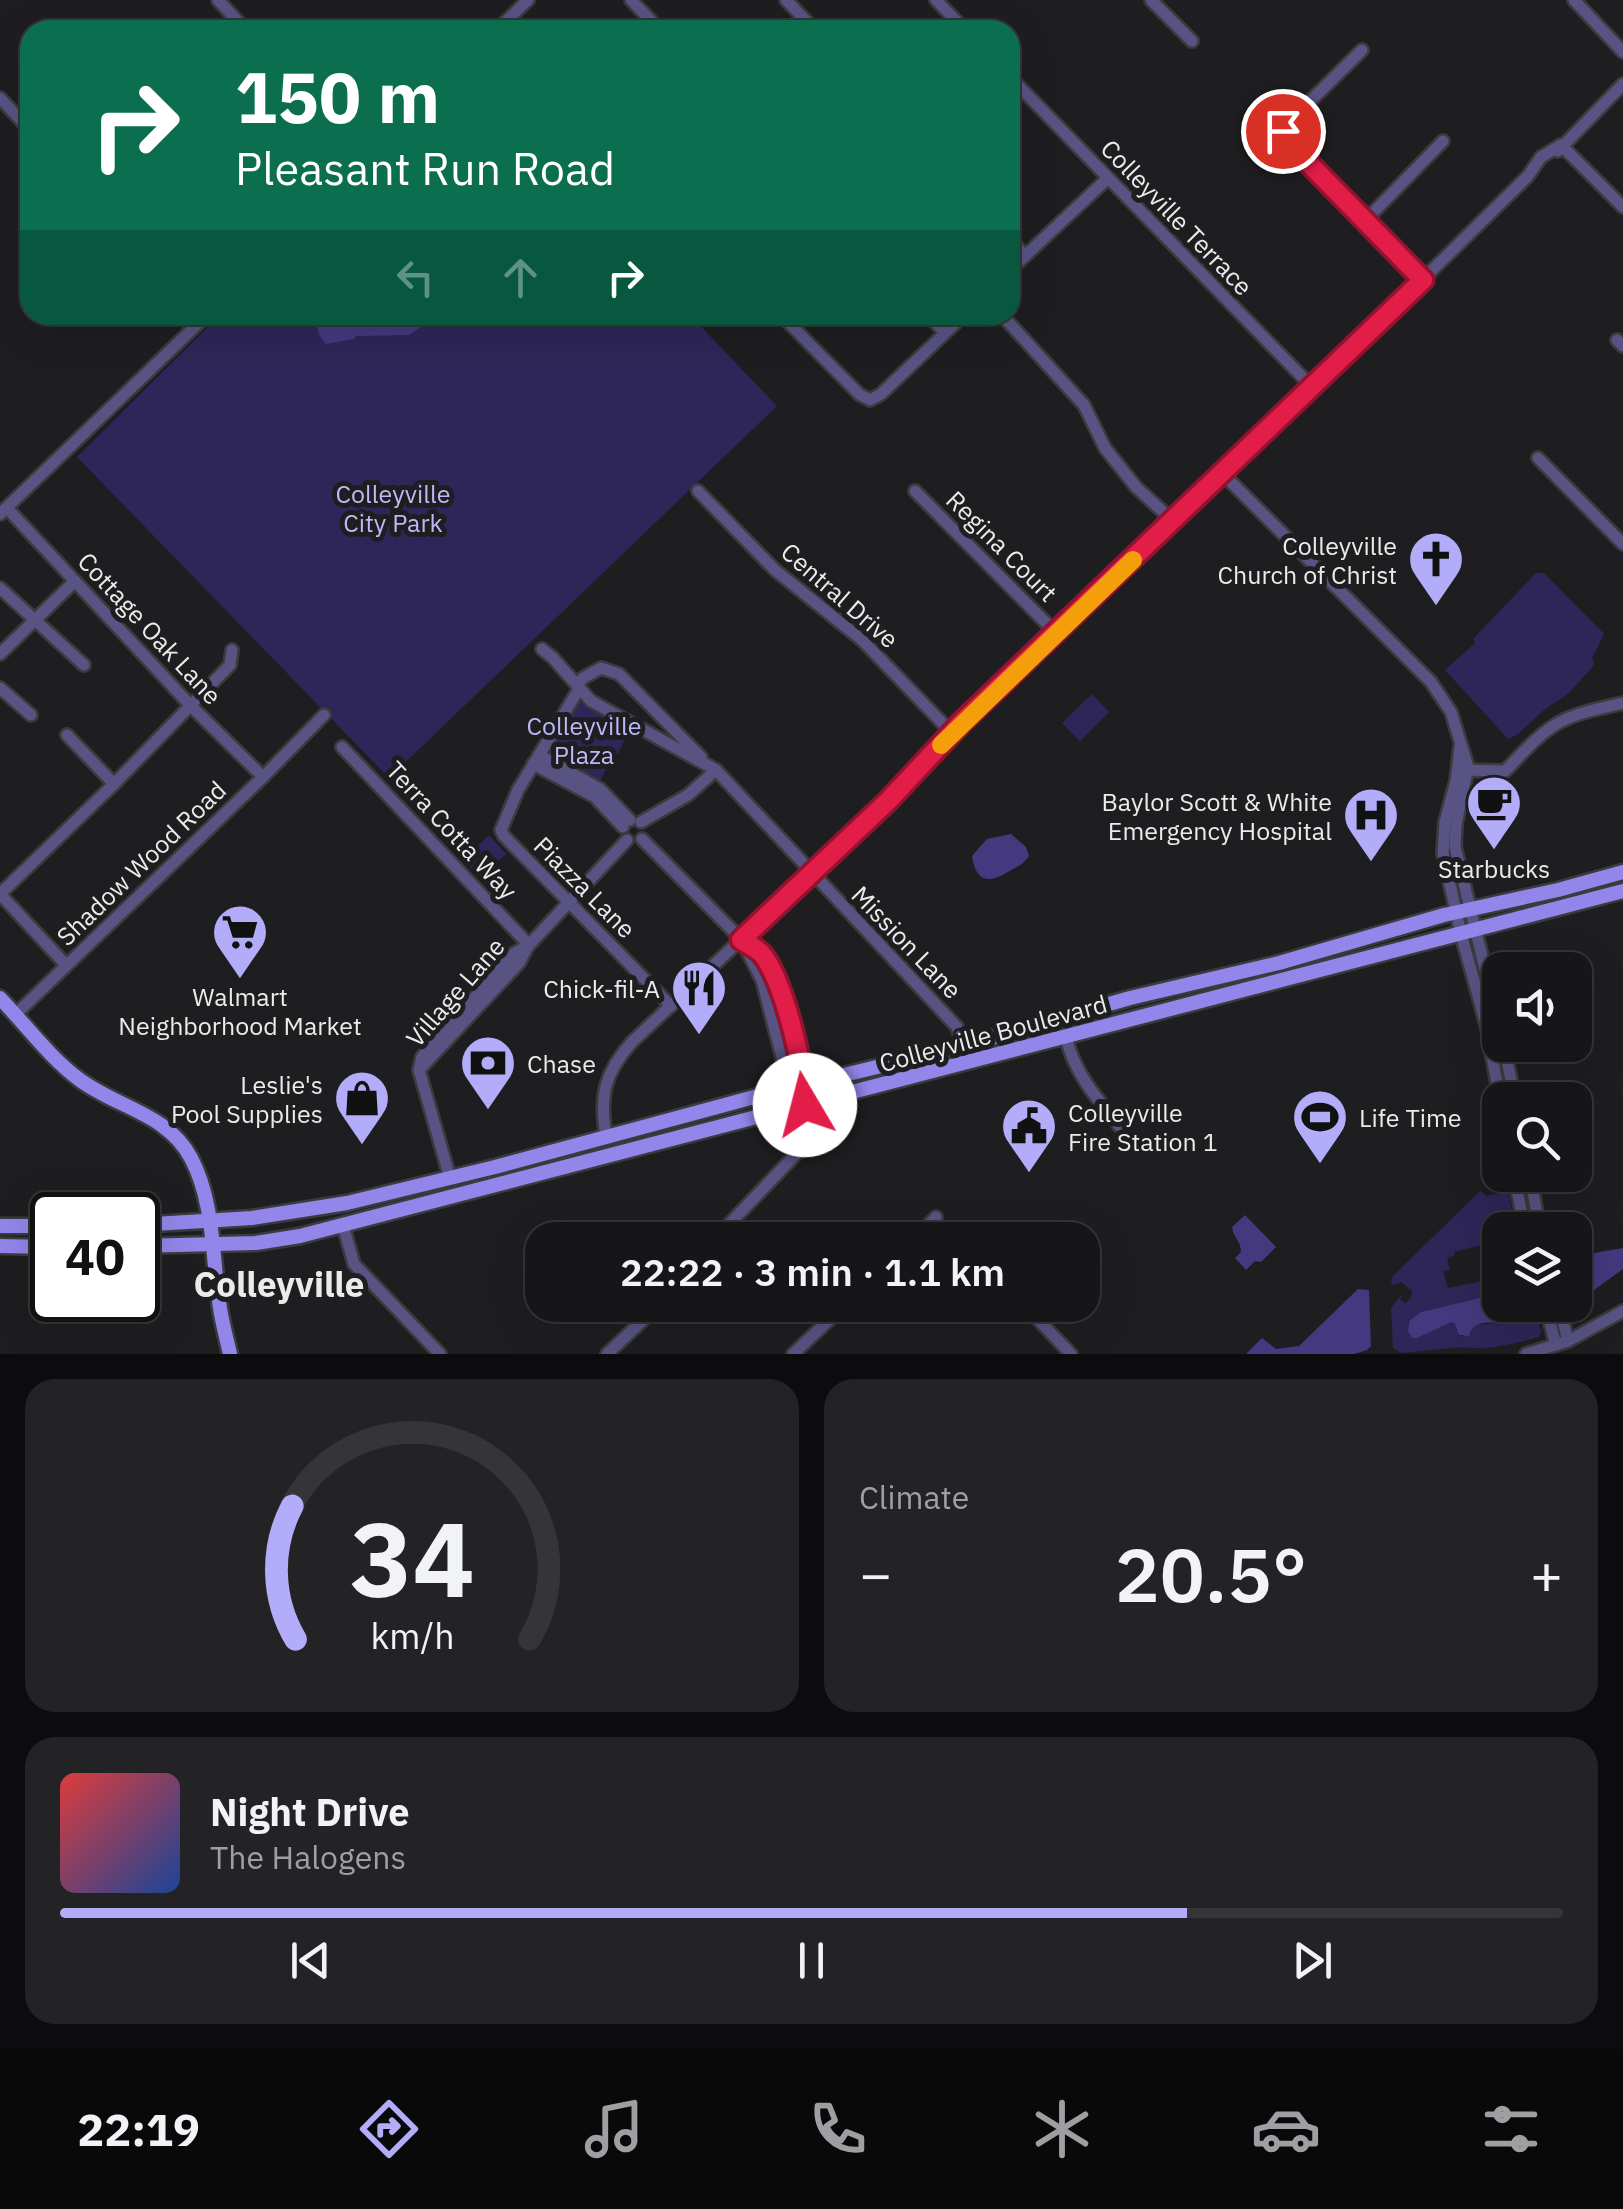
<!DOCTYPE html>
<html lang="en">
<head>
<meta charset="utf-8">
<style>
	:root { --surface:#161619; --page:#232326; --text:#f1f3f6; --muted:#9e9fa2; --line:#353538; --accent:#b3adf9 }
	body { margin:0; font-family:"IBM Plex Sans",sans-serif; background:var(--page); color:var(--text); height:100vh; display:flex; flex-direction:column; font-size:38px; white-space:nowrap }
	* { box-sizing:border-box; margin:0 }
	p { font-size:32px; color:var(--muted) }
	.icon { flex:none; width:55px; height:55px; fill:none; stroke:currentColor; stroke-width:2; stroke-linecap:round; stroke-linejoin:round }
	.map { position:relative; height:1354px; overflow:hidden }
	.side { display:flex; flex-direction:column; gap:25px; padding:25px; background:#0c0c0e; flex:1 }
	.side>* { flex:none }
	.hud { position:absolute; left:20px; top:20px; width:1000px; height:305px; border-radius:30px; box-shadow:0 10px 40px #0002,0 0 0 2px var(--line); background:#0b6e4f; color:#fff; overflow:hidden }
	.fabs { position:absolute; left:1482px; top:952px; display:grid; gap:20px }
	.fabs a { display:grid; place-items:center; width:110px; height:110px; border-radius:20px; background:var(--surface); box-shadow:0 10px 40px #0002,0 0 0 2px var(--line); font-size:50px }
	.speed { position:absolute; left:30px; top:1192px; display:flex; gap:20px; font-size:50px; font-weight:700; text-align:center }
	.speed>* { display:grid; place-content:center; width:130px; height:130px; border-radius:50%; background:var(--surface); box-shadow:0 10px 40px #0002,0 0 0 2px var(--line); line-height:1 }
	.speed .limit { border:5px solid #111; border-radius:15px; background:#fff; color:#111 }
	.pin { position:absolute; display:grid; place-items:center; width:85px; height:85px; color:#fff; margin:-42px; border:5px solid #fff; border-radius:50%; box-shadow:0 2px 10px #0007 }
	.me { position:absolute; width:110px; margin:-55px; rotate:352deg; stroke-linejoin:round; filter:drop-shadow(0 0 8px #0008) }
	.turn { display:flex; align-items:center; gap:35px; height:210px; padding:0 50px; font-size:45px }
	.turn .icon { width:130px; height:130px; stroke-width:2.5 }
	.turn b { display:block; font-size:70px; line-height:85px }
	.lanes { display:flex; align-items:center; height:95px; padding:0 50px; background:#0003; justify-content:center; gap:50px; direction:ltr }
	.lanes .off { opacity:.35 }
	.big { font-size:75px; font-weight:600; line-height:1.1 }
	.side .card { flex:1; display:flex; flex-direction:column; justify-content:center; gap:15px; min-width:0; padding:0 35px; border-radius:30px; background:var(--page) }
	.side .dial { align-items:center; gap:0 }
	.dial svg { height:260px; overflow:visible; fill:none; stroke:var(--line); stroke-width:7; stroke-linecap:round; text-anchor:middle }
	.dial text { fill:var(--text); stroke:none }
	.song { display:flex; align-items:center; gap:30px }
	.cover { width:120px; height:120px; border-radius:15px; background:linear-gradient(135deg,hsl(0 70% 55%),hsl(220 70% 35%)) }
	.played { height:10px; border-radius:5px; background:linear-gradient(90deg,var(--accent) 75%,var(--line) 75%) }
	.keys { display:flex; justify-content:space-around; direction:ltr }
	.heat { display:flex; justify-content:space-between; align-items:center; font-size:55px; direction:ltr }
	.side .tiles { flex:1; display:grid; gap:25px; grid-template-columns:1fr 1fr }
	.card:last-child { grid-column:span 2 }
	.trip { position:absolute; left:525px; top:1222px; width:575px; height:100px; border-radius:30px; background:var(--surface); box-shadow:0 10px 40px #0002,0 0 0 2px var(--line); font-weight:600; line-height:100px; text-align:center }
	.tab-bar { display:flex; height:160px; justify-content:space-around; align-items:center; background:#09090a; color:var(--muted) }
	.tab-bar .icon { width:70px; height:70px }
	.tab-bar .active { color:var(--accent) }
	.tab-bar b { font-size:45px; color:var(--text) }
	.map>svg:first-child { display:block }
	.green { fill:#2e2658 }
	.water { fill:#44397e }
	.lines { fill:none; stroke-linecap:round; stroke-linejoin:round }
	.minor-casing { stroke:#3b3b3d; stroke-width:16 }
	.major-casing { stroke:#3b3b3d; stroke-width:19 }
	.minor { stroke:#585383; stroke-width:11 }
	.major { stroke:#9286ea; stroke-width:14 }
	.route-casing { stroke:#92132f; stroke-width:25 }
	.route { stroke:#e11d48; stroke-width:18 }
	.slow { stroke:#f59e0b; stroke-width:18 }
	.labels { text-anchor:middle; dominant-baseline:central; stroke-width:10; stroke-linejoin:round; paint-order:stroke }
	.street-label { font-size:25px; fill:#ebebec; stroke:#1e1e21 }
	.park-label { font-size:25px; fill:#bdb9f6; stroke:#1e1e21 }
	.poi-label { font-size:25px; fill:#ebebec; stroke:#1e1e21; text-anchor:end }
	.district-label { font-size:35px; font-weight:bold; fill:#ebebec; stroke:#1e1e21 }
</style>
</head>
<body>
<div class="map">
<svg width="1623" height="1354" viewBox="0 0 1623 1354">
	<rect width="100%" height="100%" fill="#1e1e21"/>
	<g class="green">
		<path d="M220 315H690L777 406 389 778 77 457Z"/>
		<path d="M1536 573H1544L1604 634 1592 658 1594 665 1569 693 1544 710 1518 734 1508 739 1445 670 1475 643 1473 639Z"/>
		<path d="M1092 694 1109 712 1080 741 1062 723Z"/>
		<path d="M572 697 630 728 618 754 613 755 599 783 541 751Z"/>
		<path d="M489 835 506 854 481 878 463 860Z"/>
		<path d="M1505 1184 1508 1189 1516 1230H1500V1278L1493 1244 1499 1242 1494 1234V1242L1454 1252 1455 1255 1447 1258 1450 1270 1443 1271 1448 1288 1498 1278 1500 1279V1293L1421 1312 1410 1320 1417 1338 1451 1321 1455 1324 1459 1335 1462 1337 1475 1325 1497 1323 1509 1318 1505 1305H1534L1541 1331 1539 1337C1515 1344 1485 1351 1461 1347L1402 1353 1393 1348 1391 1308 1402 1294 1400 1300 1406 1303 1411 1297 1412 1291 1401 1282 1393 1285 1391 1282 1393 1276 1478 1193 1481 1191 1487 1197 1488 1195 1499 1194 1501 1187Z"/>
	</g>
	<g class="water">
		<path d="M320 315H433V319L409 335 356 336 354 339 326 344C317 334 316 328 320 315Z"/>
		<path d="M1011 834 1026 847 1029 856C1023 865 1018 866 1008 872 988 884 976 882 972 856L987 839Z"/>
		<path d="M1245 1215 1276 1247 1261 1262 1255 1261 1246 1270 1235 1258 1241 1252C1241 1241 1233 1237 1232 1227Z"/>
		<path d="M1623 1248V1269L1594 1290 1589 1292 1580 1289 1575 1282 1576 1259 1599 1252Z"/>
		<path d="M1358 1289 1369 1290 1371 1346 1367 1350 1354 1354H1246L1262 1338 1276 1349 1299 1346Z"/>
		<path d="M1500 1293V1305H1505L1509 1318 1507 1324C1493 1322 1472 1319 1469 1336L1459 1335 1455 1324 1451 1322 1417 1338H1412L1408 1331 1410 1320 1421 1312Z"/>
	</g>
	<g class="lines">
		<g class="minor-casing">
			<g id="minor">
				<path d="M218 0 246 30"/>
				<path d="M631 0 660 30"/>
				<path d="M786 0 815 30"/>
				<path d="M936 0 965 30"/>
				<path d="M1151 0 1192 41"/>
				<path d="M1574 0 1623 52"/>
				<path d="M497 30 528 0"/>
				<path d="M1362 50 1284 127 1283 135 1423 280"/>
				<path d="M1010 77 1313 388"/>
				<path d="M0 98 30 130"/>
				<path d="M1561 145 1623 207"/>
				<path d="M1558 151 1623 84"/>
				<path d="M1365 221 1443 141"/>
				<path d="M1010 239 1025 256"/>
				<path d="M1010 270 1108 178"/>
				<path d="M781 315 859 394 870 400 881 394 964 315"/>
				<path d="M928 315 945 333"/>
				<path d="M1002 315 1084 405 1105 448 1136 487 1173 521"/>
				<path d="M1617 340 1623 346"/>
				<path d="M1538 458 1623 544"/>
				<path d="M1222 473 1431 682 1451 712 1468 767 1456 824 1455 847 1500 1029"/>
				<path d="M698 491 775 570 862 640 952 733"/>
				<path d="M915 491 1056 633"/>
				<path d="M7 508 190 705 263 777"/>
				<path d="M0 514 207 315"/>
				<path d="M0 588 84 665"/>
				<path d="M542 649 553 658 591 701 716 770 957 1027 963 1046"/>
				<path d="M0 654 75 581"/>
				<path d="M577 686 583 678 601 668 619 674 701 757"/>
				<path d="M0 688 31 715"/>
				<path d="M579 689 518 790 501 830 504 836 671 1006"/>
				<path d="M67 735 114 784"/>
				<path d="M342 747 529 945"/>
				<path d="M1460 747 1456 781 1445 822 1443 853 1461 934 1487 1028 1500 1100"/>
				<path d="M539 755 600 789 630 820"/>
				<path d="M533 764 595 797 623 827"/>
				<path d="M1461 770 1505 771C1522 754 1539 733 1560 722 1579 712 1602 708 1623 703"/>
				<path d="M641 822 688 795 716 770"/>
				<path d="M642 839 741 939 760 952 769 965 782 997 806 1085 805 1130 800 1150 714 1240"/>
				<path d="M742 941 762 980 790 1088 801 1111"/>
				<path d="M66 965 0 894 114 784 230 665 232 650"/>
				<path d="M16 1014 263 777 324 715"/>
				<path d="M1066 1037C1075 1078 1105 1107 1130 1139"/>
				<path d="M1504 1045 1515 1100"/>
				<path d="M419 1070 519 963 528 946"/>
				<path d="M606 1136C599 1096 605 1072 632 1042L888 801 963 723 1306 394 1528 176 1541 157 1561 145"/>
				<path d="M1514 1175 1525 1230"/>
				<path d="M1530 1175 1540 1230"/>
				<path d="M450 1178 419 1070 422 1057 513 954 529 945 627 840"/>
				<path d="M343 1225 354 1264 440 1354"/>
				<path d="M914 1240 936 1217"/>
				<path d="M1545 1305 1556 1345"/>
				<path d="M1559 1305 1568 1341"/>
				<path d="M1028 1309 1071 1354"/>
				<path d="M607 1354 659 1305"/>
				<path d="M793 1354 845 1305"/>
				<path d="M1526 1354 1568 1341 1623 1311"/>
			</g>
		</g>
		<g class="major-casing">
			<g id="major">
				<path d="M0 998C26 1025 50 1058 80 1080 118 1108 168 1114 191 1158 214 1201 212 1255 219 1301 221 1319 226 1336 230 1354"/>
				<path d="M138 1225 252 1218 347 1203 495 1167 758 1096 963 1046 1130 998 1279 963 1444 915 1558 890 1623 872"/>
				<path d="M0 1226H52"/>
				<path d="M0 1246 52 1247"/>
				<path d="M138 1246 256 1243 300 1236 1623 891"/>
			</g>
		</g>
		<use href="#minor" class="minor"/>
		<use href="#major" class="major"/>
	</g>
	<g class="lines">
		<g class="route-casing">
			<path id="route" d="M805 1105C806 1073 783 977 761 953 756 948 748 944 741 940L888 801 962 722 1423 280 1288 142 1283 131"/>
		</g>
		<use href="#route" class="route"/>
		<path class="slow" d="M941 745 1133 560"/>
	</g>
	<defs>
		<g id="church-pin" transform="scale(2.875)"><path d="M0 17L-7.5 6A9.5 9.5 0 1 1 7.5 6Z" fill="#b3adf9" stroke="#1e1e21"/><path d="M-1.2-6h2.4v3.5h3.3v2.4h-3.3V6h-2.4V-.1h-3.3v-2.4h3.3Z" fill="#111"/></g>
		<g id="cafe-pin" transform="scale(2.875)"><path d="M0 17L-7.5 6A9.5 9.5 0 1 1 7.5 6Z" fill="#b3adf9" stroke="#1e1e21"/><path d="M-5.5-4.5H6V0H3Q3 3.5 0 3.5H-2.5Q-5.5 3.5-5.5 0ZM3-3.2v2h1.7v-2ZM-6 4.5H4V6H-6Z" fill="#111"/></g>
		<g id="hospital-pin" transform="scale(2.875)"><path d="M0 17L-7.5 6A9.5 9.5 0 1 1 7.5 6Z" fill="#b3adf9" stroke="#1e1e21"/><path d="M-5-5h3v3.5h4V-5h3V5h-3V1.5h-4V5h-3Z" fill="#111"/></g>
		<g id="supermarket-pin" transform="scale(2.875)"><path d="M0 17L-7.5 6A9.5 9.5 0 1 1 7.5 6Z" fill="#b3adf9" stroke="#1e1e21"/><path d="M-6-5.5h2.5l.6 2H6L4.5 2H-2.5L-4.4-4H-6ZM-1.5 3.2a1.3 1.3 0 1 0 .1 0ZM3 3.2a1.3 1.3 0 1 0 .1 0Z" fill="#111"/></g>
		<g id="restaurant-pin" transform="scale(2.875)"><path d="M0 17L-7.5 6A9.5 9.5 0 1 1 7.5 6Z" fill="#b3adf9" stroke="#1e1e21"/><path d="M-5-6h1v4h1v-4h1v4h1v-4h1v5L-1.5 .5V6h-2V.5L-5-1ZM5-6V6H3V1.5H1.5Q1.5-4 5-6Z" fill="#111"/></g>
		<g id="bank-pin" transform="scale(2.875)"><path d="M0 17L-7.5 6A9.5 9.5 0 1 1 7.5 6Z" fill="#b3adf9" stroke="#1e1e21"/><path d="M-6-4H6V4H-6ZM0-2.3a2.3 2.3 0 1 0 0 4.6a2.3 2.3 0 1 0 0-4.6Z" fill="#111"/></g>
		<g id="shop-pin" transform="scale(2.875)"><path d="M0 17L-7.5 6A9.5 9.5 0 1 1 7.5 6Z" fill="#b3adf9" stroke="#1e1e21"/><path d="M-5-2.5h2.3a2.7 3.5 0 0 1 5.4 0H5L5.5 6h-11ZM-1.5-2.5h3a1.5 2.3 0 0 0-3 0Z" fill="#111"/></g>
		<g id="stadium-pin" transform="scale(2.875)"><path d="M0 17L-7.5 6A9.5 9.5 0 1 1 7.5 6Z" fill="#b3adf9" stroke="#1e1e21"/><path d="M0-5a6.5 5 0 1 0 0 10a6.5 5 0 1 0 0-10ZM-3.5-1.8h7v3.6h-7Z" fill="#111"/></g>
		<g id="civic-pin" transform="scale(2.875)"><path d="M0 17L-7.5 6A9.5 9.5 0 1 1 7.5 6Z" fill="#b3adf9" stroke="#1e1e21"/><path d="M-.6-6.5H3V-4.5H.6V-3L4-1V1h2V6H-6V1h2V-1L-.6-3ZM-1.2 2.5V6h2.4V2.5Z" fill="#111"/></g>
	</defs>
	<g fill-rule="evenodd">
		<use href="#church-pin" x="1436" y="559"/>
		<use href="#cafe-pin" x="1494" y="803"/>
		<use href="#hospital-pin" x="1371" y="815"/>
		<use href="#supermarket-pin" x="240" y="932"/>
		<use href="#restaurant-pin" x="699" y="988"/>
		<use href="#bank-pin" x="488" y="1063"/>
		<use href="#shop-pin" x="362" y="1098"/>
		<use href="#stadium-pin" x="1320" y="1117"/>
		<use href="#civic-pin" x="1029" y="1126"/>
	</g>
	<g class="labels">
		<g class="street-label">
			<text transform="translate(1177 217) rotate(46)">Colleyville Terrace</text>
			<text transform="translate(1002 546) rotate(45)">Regina Court</text>
			<text transform="translate(840 595) rotate(41)">Central Drive</text>
			<text transform="translate(150 628) rotate(47)">Cottage Oak Lane</text>
			<text transform="translate(452 830) rotate(47)">Terra Cotta Way</text>
			<text transform="translate(141 863) rotate(-44)">Shadow Wood Road</text>
			<text transform="translate(585 887) rotate(45)">Piazza Lane</text>
			<text transform="translate(907 942) rotate(46)">Mission Lane</text>
			<text transform="translate(455 992) rotate(-49)">Village Lane</text>
			<text transform="translate(993 1033) rotate(-15)">Colleyville Boulevard</text>
		</g>
		<g class="park-label">
			<text x="393" y="493">Colleyville<tspan x="393" dy="29">City Park</tspan></text>
			<text x="584" y="725">Colleyville<tspan x="584" dy="29">Plaza</tspan></text>
		</g>
		<g class="poi-label">
			<text x="1397" y="545">Colleyville<tspan x="1397" dy="29">Church of Christ</tspan></text>
			<text x="1332" y="801">Baylor Scott &amp; White<tspan x="1332" dy="29">Emergency Hospital</tspan></text>
			<text x="1494" y="868" text-anchor="middle">Starbucks</text>
			<text x="660" y="988">Chick-fil-A</text>
			<text x="240" y="996" text-anchor="middle">Walmart<tspan x="240" dy="29">Neighborhood Market</tspan></text>
			<text x="527" y="1063" text-anchor="start">Chase</text>
			<text x="323" y="1084">Leslie's<tspan x="323" dy="29">Pool Supplies</tspan></text>
			<text x="1068" y="1112" text-anchor="start">Colleyville<tspan x="1068" dy="29">Fire Station 1</tspan></text>
			<text x="1359" y="1117" text-anchor="start">Life Time</text>
		</g>
		<g class="district-label">
			<text x="279" y="1284">Colleyville</text>
		</g>
	</g>
</svg>
<div class="fabs">
<a><svg class="icon" aria-label="sound" viewBox="0 0 24 24"><path d="M4 9h4l5-4v14l-5-4H4zM17 9q2 3 0 6"/></svg></a>
<a><svg class="icon" aria-label="search" viewBox="0 0 24 24"><circle cx="10" cy="10" r="6"/><path d="M15 15l6 6"/></svg></a>
<a><svg class="icon" aria-label="layers" viewBox="0 0 24 24"><path d="M12 4l9 5-9 5-9-5zM3 14l9 5 9-5"/></svg></a>
</div>
<div class="speed"><div class="limit">40</div></div>
<div class="pin" style="left:1283px;top:131px;background:#d93025"><svg class="icon" aria-label="arrive" viewBox="0 0 24 24"><path d="M6 21V4h12l-3 4 3 4H6"/></svg></div>
<svg class="me" style="left:805px;top:1105px" viewBox="-20 -20 40 40"><circle r="19" fill="#fff"/><path d="M0-13L10 11 0 6-10 11z" fill="#e11d48"/></svg>
<div class="trip">22:22 · 3 min · 1.1 km</div>
<div class="hud">
<div class="turn"><svg class="icon" aria-label="right" viewBox="0 0 24 24"><path d="M7 20v-9h11M14 6l5 5-5 5"/></svg><div><b>150 m</b>Pleasant Run Road</div></div>
<div class="lanes"><svg class="icon off" aria-label="left" viewBox="0 0 24 24"><path d="M17 20v-9H6M10 6l-5 5 5 5"/></svg><svg class="icon off" aria-label="ahead" viewBox="0 0 24 24"><path d="M12 20V5M6 11l6-6 6 6"/></svg><svg class="icon" aria-label="right" viewBox="0 0 24 24"><path d="M7 20v-9h11M14 6l5 5-5 5"/></svg></div>
</div>
</div>
<section class="side">
<div class="tiles">
<div class="card dial"><svg viewBox="0 0 100 80">
<path d="M14 69A42 42 0 1 1 86 69"/>
<path d="M14 69A42 42 0 0 1 13 28" stroke="#b3adf9"/>
<text x="50" y="56" font-size="32" font-weight="700">34</text>
<text x="50" y="72" font-size="11">km/h</text>
</svg></div>
<div class="card"><p>Climate</p>
<div class="heat"><a>−</a><b class="big">20.5°</b><a>+</a></div>
</div>
<div class="card">
<div class="song"><i class="cover"></i><div><b>Night Drive</b><p>The Halogens</p></div></div>
<div class="played"></div>
<div class="keys"><svg class="icon" aria-label="previous" viewBox="0 0 24 24"><path d="M18 5L8 12l10 7zM5 5v14"/></svg><svg class="icon" aria-label="pause" viewBox="0 0 24 24"><path d="M8 5v14M16 5v14"/></svg><svg class="icon" aria-label="next" viewBox="0 0 24 24"><path d="M6 5l10 7-10 7zM19 5v14"/></svg></div>
</div>
</div>
</section>
<nav class="tab-bar">
<b>22:19</b>
<svg class="icon active" aria-label="directions" viewBox="0 0 24 24"><path d="M12 3l9 9-9 9-9-9zM9 14v-3h6M13 9l2 2-2 2"/></svg>
<svg class="icon" aria-label="music" viewBox="0 0 24 24"><path d="M9 18V5l10-2v13"/><circle cx="6" cy="18" r="3"/><circle cx="16" cy="16" r="3"/></svg>
<svg class="icon" aria-label="phone" viewBox="0 0 24 24"><path d="M5 4h4l2 5-3 2q2 4 5 5l2-3 5 2v4C11 20 4 13 5 4z"/></svg>
<svg class="icon" aria-label="climate" viewBox="0 0 24 24"><path d="M12 3v18M4 7l16 10M4 17L20 7"/></svg>
<svg class="icon" aria-label="car" viewBox="0 0 24 24"><path d="M5 17H2v-5l4-1 3-4h7l3 4 3 1v5h-3M9 17h6M6 11h13"/><circle cx="7" cy="17" r="2"/><circle cx="17" cy="17" r="2"/></svg>
<svg class="icon" aria-label="filters" viewBox="0 0 24 24"><path d="M4 7h16M4 17h16"/><circle cx="9" cy="7" r="2"/><circle cx="15" cy="17" r="2"/></svg>
</nav>
</body>
</html>
